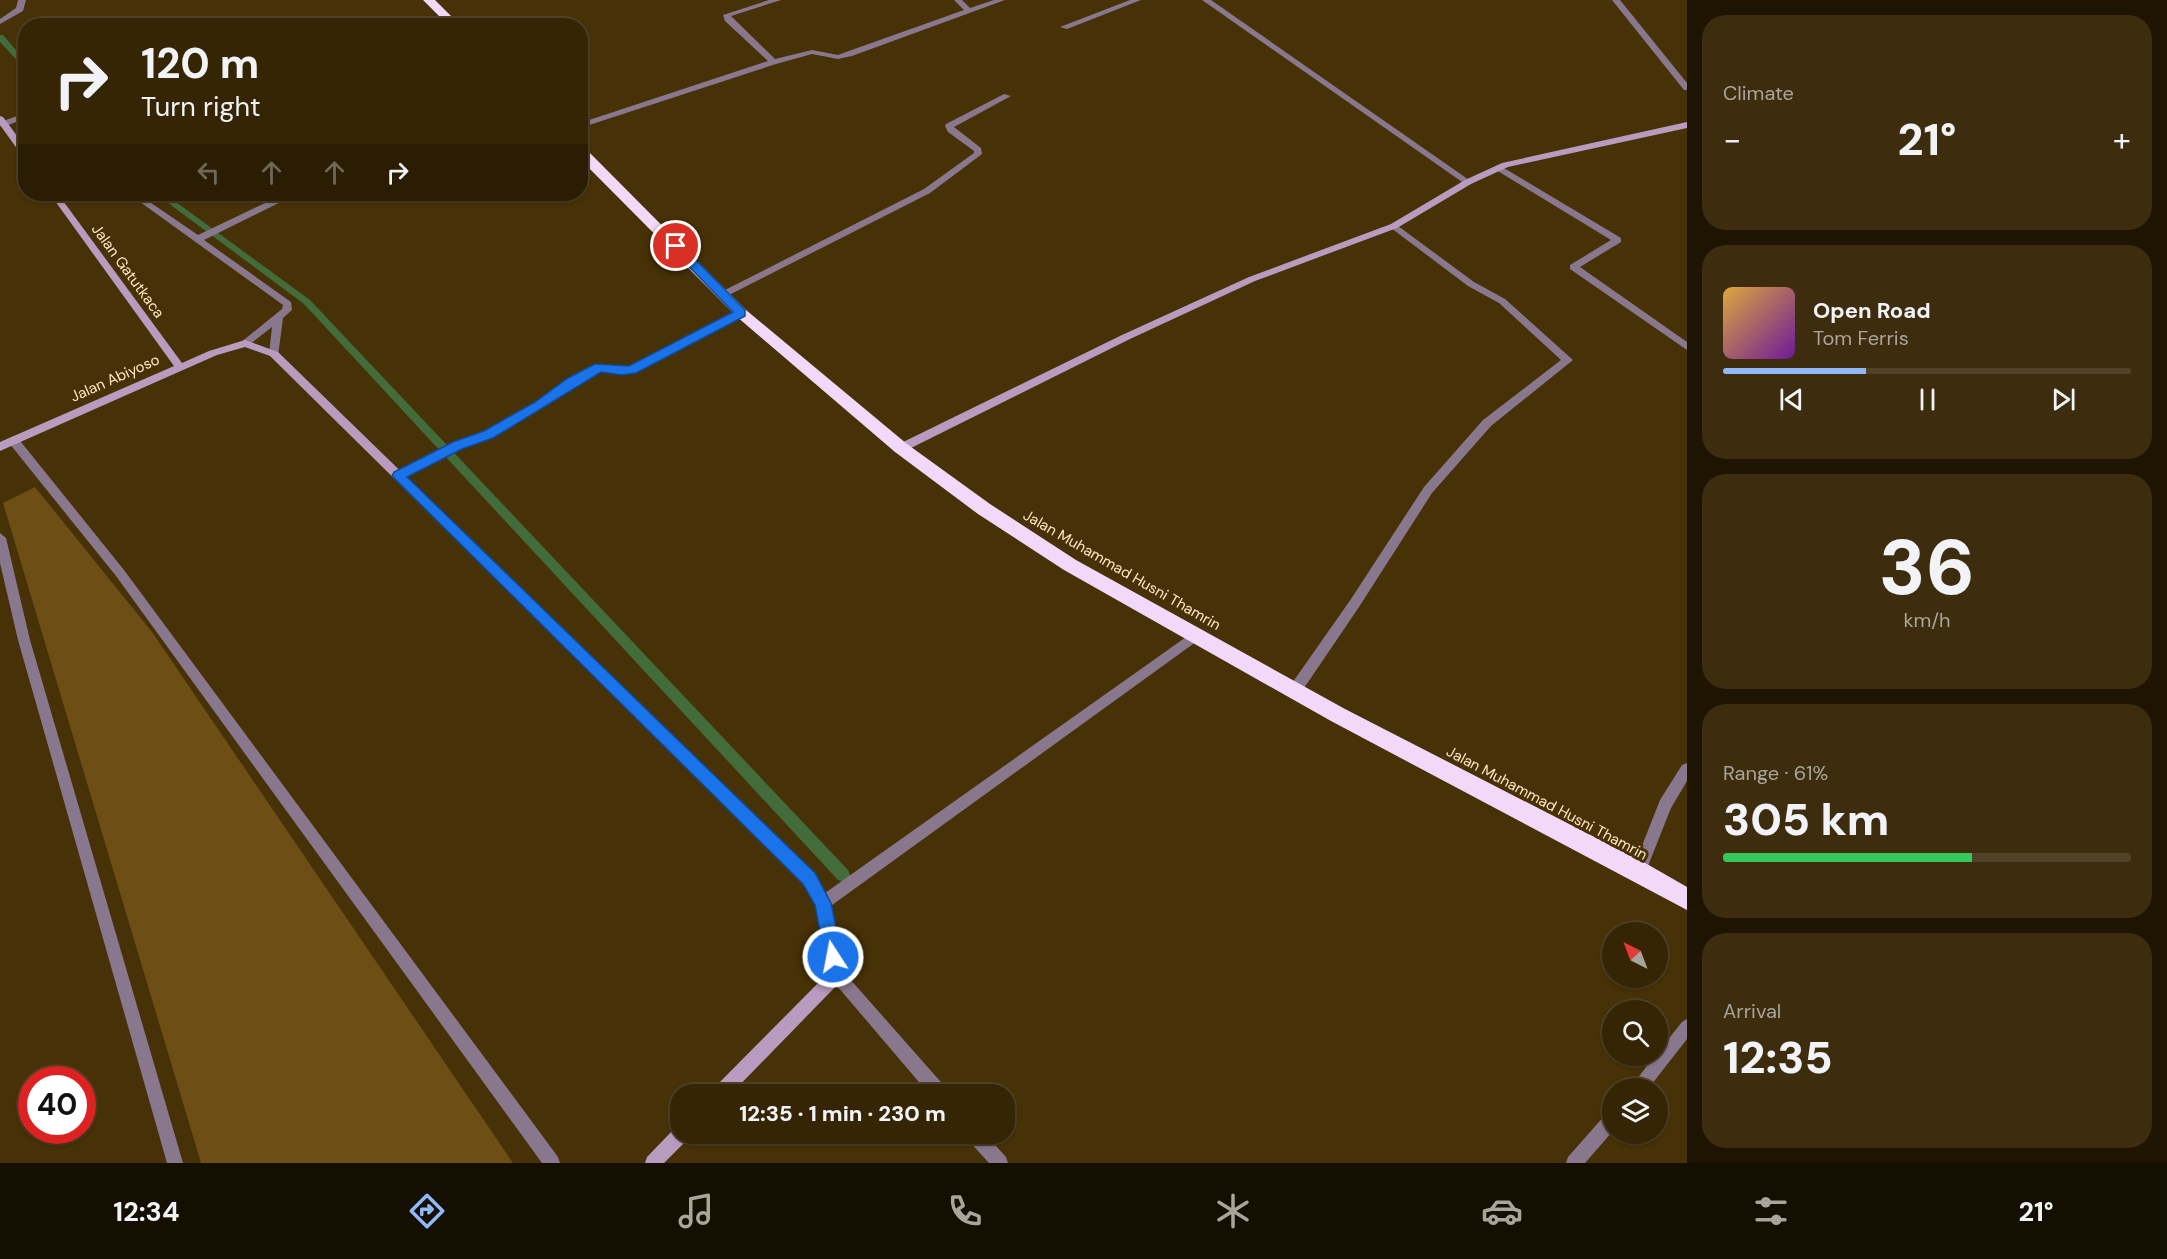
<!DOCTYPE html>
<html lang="en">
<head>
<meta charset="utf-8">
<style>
	:root { --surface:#352504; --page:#3d2d0e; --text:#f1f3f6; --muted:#aaa59a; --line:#4f4226; --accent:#8fb8fd }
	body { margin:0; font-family:"DM Sans",sans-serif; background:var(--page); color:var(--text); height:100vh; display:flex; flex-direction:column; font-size:22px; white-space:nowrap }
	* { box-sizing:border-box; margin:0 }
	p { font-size:20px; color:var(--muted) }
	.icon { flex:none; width:33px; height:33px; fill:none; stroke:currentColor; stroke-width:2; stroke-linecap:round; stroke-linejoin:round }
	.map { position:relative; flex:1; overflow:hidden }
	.sheet { display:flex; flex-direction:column; gap:15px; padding:15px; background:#1d1402; width:480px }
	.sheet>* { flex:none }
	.guide { position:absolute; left:18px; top:18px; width:570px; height:183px; border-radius:24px; box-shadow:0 2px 4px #0004,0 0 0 2px var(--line); background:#352504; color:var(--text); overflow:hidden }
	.needle { width:39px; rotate:318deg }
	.controls { position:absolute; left:1602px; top:922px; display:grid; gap:12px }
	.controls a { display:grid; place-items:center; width:66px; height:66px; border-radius:50%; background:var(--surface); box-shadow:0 2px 4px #0004,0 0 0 2px var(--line); font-size:30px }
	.speed { position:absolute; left:18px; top:1066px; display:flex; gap:12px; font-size:30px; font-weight:700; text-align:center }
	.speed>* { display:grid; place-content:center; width:78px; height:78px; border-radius:50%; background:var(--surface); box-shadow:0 2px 4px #0004,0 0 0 2px var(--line); line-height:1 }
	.speed .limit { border:9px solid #d22; background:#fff; color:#111 }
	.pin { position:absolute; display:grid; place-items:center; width:51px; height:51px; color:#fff; margin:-26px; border:3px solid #fff; border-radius:50%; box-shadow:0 2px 6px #0007 }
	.me { position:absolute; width:66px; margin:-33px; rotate:349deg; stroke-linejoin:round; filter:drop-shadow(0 0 4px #0008) }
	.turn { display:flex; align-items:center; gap:21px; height:126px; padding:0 24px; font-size:27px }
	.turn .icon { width:78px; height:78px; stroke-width:2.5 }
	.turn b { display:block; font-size:42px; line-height:51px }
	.lanes { display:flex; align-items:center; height:57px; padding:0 24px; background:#0003; justify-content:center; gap:30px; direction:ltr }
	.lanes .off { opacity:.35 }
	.big { font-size:45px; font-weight:800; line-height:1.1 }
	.sheet .tile { flex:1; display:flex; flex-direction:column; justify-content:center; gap:9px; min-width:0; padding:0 21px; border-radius:24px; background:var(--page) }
	.sheet .dial { align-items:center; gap:0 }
	.dial b { font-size:78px; line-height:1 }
	.song { display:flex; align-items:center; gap:18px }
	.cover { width:72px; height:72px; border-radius:9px; background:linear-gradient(135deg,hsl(40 70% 55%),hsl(280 70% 35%)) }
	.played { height:6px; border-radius:3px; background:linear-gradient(90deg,var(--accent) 35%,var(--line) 35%) }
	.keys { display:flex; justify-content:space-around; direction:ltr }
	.heat { display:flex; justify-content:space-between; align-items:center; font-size:33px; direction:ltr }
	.charge { height:9px; border-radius:4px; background:linear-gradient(90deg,#34c759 61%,var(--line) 0) }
	.trip { position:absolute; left:670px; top:1084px; width:345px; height:60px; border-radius:24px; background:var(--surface); box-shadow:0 2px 4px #0004,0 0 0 2px var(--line); font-weight:800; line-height:60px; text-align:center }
	.tabs { display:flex; height:96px; justify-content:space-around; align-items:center; background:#150f02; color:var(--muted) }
	.tabs .icon { width:42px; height:42px }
	.tabs .current { color:var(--accent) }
	.tabs b { font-size:27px; color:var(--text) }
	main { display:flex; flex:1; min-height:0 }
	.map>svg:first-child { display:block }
	.green { fill:#6d4f16 }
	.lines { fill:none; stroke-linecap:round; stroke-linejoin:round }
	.stream { fill:#436c3b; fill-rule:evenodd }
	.lane { fill:#89778d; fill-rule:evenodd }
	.street { fill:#89778d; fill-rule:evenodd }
	.secondary { fill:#b89bbf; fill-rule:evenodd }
	.highway { fill:#f3d8f9; fill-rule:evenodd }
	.route { fill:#1a73e8; stroke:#114b97; stroke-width:1.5 }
	.labels { text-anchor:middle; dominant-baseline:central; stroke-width:6; stroke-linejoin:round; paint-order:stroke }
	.street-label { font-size:15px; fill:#fde7c3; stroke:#473106 }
</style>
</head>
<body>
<main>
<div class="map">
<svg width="1687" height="1163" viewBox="0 0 1687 1163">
	<rect width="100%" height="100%" fill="#473106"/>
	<path class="green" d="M35 487 152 632 513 1163H201L3 503Z"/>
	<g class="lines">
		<g class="stream">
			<path d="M0 35H3L26 62V70L0 42Z"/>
			<path d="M156 194H165L310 300 848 870 850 875 848 880 843 882 838 880 304 304Z"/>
		</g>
		<path class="lane" d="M18 0H26L23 11 0 24V19L16 8Z"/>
		<g class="street">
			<path d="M769 0H781L731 16 775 59 812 50 838 55 846 52 964 10 954 0H962L970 8 994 0H1005L852 56 838 59 812 54 776 64 580 128V123L768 61 725 21 723 15Z"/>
			<path d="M1130 0H1141L1067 29 1060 27Z"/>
			<path d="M1202 0H1211L1472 182 1471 184H1465Z"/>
			<path d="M1612 0H1620L1687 83V90H1684Z"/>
			<path d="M1004 94 1011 96 954 127 981 148 982 154 930 193 727 296H721V292L924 189 974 153V151L948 132 945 126 946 124Z"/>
			<path d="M26 113V118L6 126H0V122Z"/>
			<path d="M1499 165 1621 238V242L1580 267 1687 342V350L1570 269V265L1611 240 1496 170 1495 168Z"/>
			<path d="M129 194H138L198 235 284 194H294L293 196 204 240 291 302 292 310 283 318 278 356 274 358 269 354 272 327 249 345 245 346 240 343 282 309 283 305Z"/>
			<path d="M1394 223 1474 282 1505 299 1573 360 1491 426 1432 493 1359 607 1300 694 1295 696 1290 694 1289 690 1290 686 1351 599 1424 487 1483 420 1561 360 1499 303 1468 286 1391 228 1389 226Z"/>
			<path d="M741 310 744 311V315L636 373 622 375 600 371 577 384 543 408 492 438 461 448 402 479H394L392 476 394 473 453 442 484 432 535 402 569 378 595 364 630 367Z"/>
			<path d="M13 436 17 437 124 570 558 1157 560 1163H542L116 576 9 443 8 440Z"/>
			<path d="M0 533 6 538 30 640 183 1163H167L18 640 0 563Z"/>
			<path d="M1196 630 1200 631 1202 635 1200 639 828 908 823 910 818 908 816 903 818 898Z"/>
			<path d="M1687 763V781L1671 808 1644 876 1639 878 1634 876 1632 871 1660 800 1682 765Z"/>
			<path d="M837 967 842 970 947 1089 949 1095H930L832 980 829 975 832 970Z"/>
			<path d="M1687 1019V1039L1648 1089H1630L1654 1056H1658V1052L1682 1022Z"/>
			<path d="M1612 1112V1132L1585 1163H1566L1568 1157 1606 1114Z"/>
			<path d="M966 1134H985L1006 1157 1008 1163H989L968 1140Z"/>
		</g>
		<g class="secondary">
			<path d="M0 116 3 117 26 148V157H23L0 125Z"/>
			<path d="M1687 122V128L1508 167 1471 184 1397 228 1255 281 1130 339 905 451H897L896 448 897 445 1122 335 1249 277 1391 224 1465 180 1502 163Z"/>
			<path d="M50 194H58L182 363 209 351 245 340 278 352 814 873 830 903 845 975 842 980 730 1095H711L713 1089 829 972 816 905 804 883 270 356 245 347 217 355 0 451V442L174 366Z"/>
			<path d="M681 1126V1134H689L687 1140 664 1163H645L647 1157 675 1128Z"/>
		</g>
		<g class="highway">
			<path d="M423 0H435L461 26H449Z"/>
			<path d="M580 147 585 148 746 310 907 444 990 504 1076 560 1345 709 1647 864 1687 887V910L1331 721 1064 570 978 514 895 452 736 316 580 159Z"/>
		</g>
	</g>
	<path class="route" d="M676 243 680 244 745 310V316L636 373 622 375 601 372 493 438 462 449 407 477 815 873 831 903 842 957 839 963 833 966 827 963 825 957 815 905 803 884 392 476 394 472 453 442 484 431 535 402 568 378 595 364 629 366 733 312 672 249V244Z"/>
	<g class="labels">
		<g class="street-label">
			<text transform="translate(128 271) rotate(54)">Jalan Gatutkaca</text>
			<text transform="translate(115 378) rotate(-24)">Jalan Abiyoso</text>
			<text transform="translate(1122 570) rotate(30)">Jalan Muhammad Husni Thamrin</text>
			<text transform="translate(1547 803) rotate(28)">Jalan Muhammad Husni Thamrin</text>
		</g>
	</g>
</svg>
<div class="controls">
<a><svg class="needle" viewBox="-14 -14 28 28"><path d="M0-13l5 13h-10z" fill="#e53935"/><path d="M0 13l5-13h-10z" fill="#aaa59a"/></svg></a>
<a><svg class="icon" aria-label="search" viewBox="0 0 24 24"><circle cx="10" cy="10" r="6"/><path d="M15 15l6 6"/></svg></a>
<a><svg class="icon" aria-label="layers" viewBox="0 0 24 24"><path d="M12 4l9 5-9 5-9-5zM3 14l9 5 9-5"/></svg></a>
</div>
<div class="speed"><div class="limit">40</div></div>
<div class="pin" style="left:676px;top:246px;background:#d93025"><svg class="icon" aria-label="arrive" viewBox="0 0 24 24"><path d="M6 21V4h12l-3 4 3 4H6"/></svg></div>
<svg class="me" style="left:833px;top:957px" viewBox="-20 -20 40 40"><circle r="17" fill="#1a73e8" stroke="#fff" stroke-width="3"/><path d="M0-11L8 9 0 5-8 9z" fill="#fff"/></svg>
<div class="trip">12:35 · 1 min · 230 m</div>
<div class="guide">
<div class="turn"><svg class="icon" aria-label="right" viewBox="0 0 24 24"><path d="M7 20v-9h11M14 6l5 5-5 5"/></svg><div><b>120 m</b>Turn right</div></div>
<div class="lanes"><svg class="icon off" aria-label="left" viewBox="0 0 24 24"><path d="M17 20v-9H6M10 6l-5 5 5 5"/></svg><svg class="icon off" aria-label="ahead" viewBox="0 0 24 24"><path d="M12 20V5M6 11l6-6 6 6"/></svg><svg class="icon off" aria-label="ahead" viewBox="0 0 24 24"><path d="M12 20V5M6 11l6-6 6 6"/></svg><svg class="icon" aria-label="right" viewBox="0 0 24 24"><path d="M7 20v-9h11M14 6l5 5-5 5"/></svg></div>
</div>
</div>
<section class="sheet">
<div class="tile"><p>Climate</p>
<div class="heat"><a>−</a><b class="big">21°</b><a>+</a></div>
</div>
<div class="tile">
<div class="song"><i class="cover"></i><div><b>Open Road</b><p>Tom Ferris</p></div></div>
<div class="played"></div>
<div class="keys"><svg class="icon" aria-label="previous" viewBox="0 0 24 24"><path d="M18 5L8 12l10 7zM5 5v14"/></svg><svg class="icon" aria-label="pause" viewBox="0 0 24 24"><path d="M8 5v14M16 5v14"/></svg><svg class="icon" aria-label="next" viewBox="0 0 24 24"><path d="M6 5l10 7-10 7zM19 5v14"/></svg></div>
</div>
<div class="tile dial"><b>36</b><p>km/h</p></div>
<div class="tile"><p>Range · 61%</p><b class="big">305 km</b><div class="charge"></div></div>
<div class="tile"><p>Arrival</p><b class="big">12:35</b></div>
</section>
</main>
<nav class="tabs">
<b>12:34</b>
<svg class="icon current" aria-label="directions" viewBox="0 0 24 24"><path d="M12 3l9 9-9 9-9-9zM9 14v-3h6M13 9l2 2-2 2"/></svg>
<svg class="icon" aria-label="music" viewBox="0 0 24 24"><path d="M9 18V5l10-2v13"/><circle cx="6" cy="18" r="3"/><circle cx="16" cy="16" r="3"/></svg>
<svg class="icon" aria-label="phone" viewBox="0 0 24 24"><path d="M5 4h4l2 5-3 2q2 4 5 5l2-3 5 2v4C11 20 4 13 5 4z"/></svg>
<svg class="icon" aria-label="climate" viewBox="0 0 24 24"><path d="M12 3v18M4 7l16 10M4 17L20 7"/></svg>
<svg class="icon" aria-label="car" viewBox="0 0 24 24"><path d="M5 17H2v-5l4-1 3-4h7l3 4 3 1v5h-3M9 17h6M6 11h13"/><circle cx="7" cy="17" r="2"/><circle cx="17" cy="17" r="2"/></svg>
<svg class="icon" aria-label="filters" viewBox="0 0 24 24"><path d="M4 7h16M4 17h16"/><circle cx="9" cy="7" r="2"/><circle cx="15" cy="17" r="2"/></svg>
<b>21°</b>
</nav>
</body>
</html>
